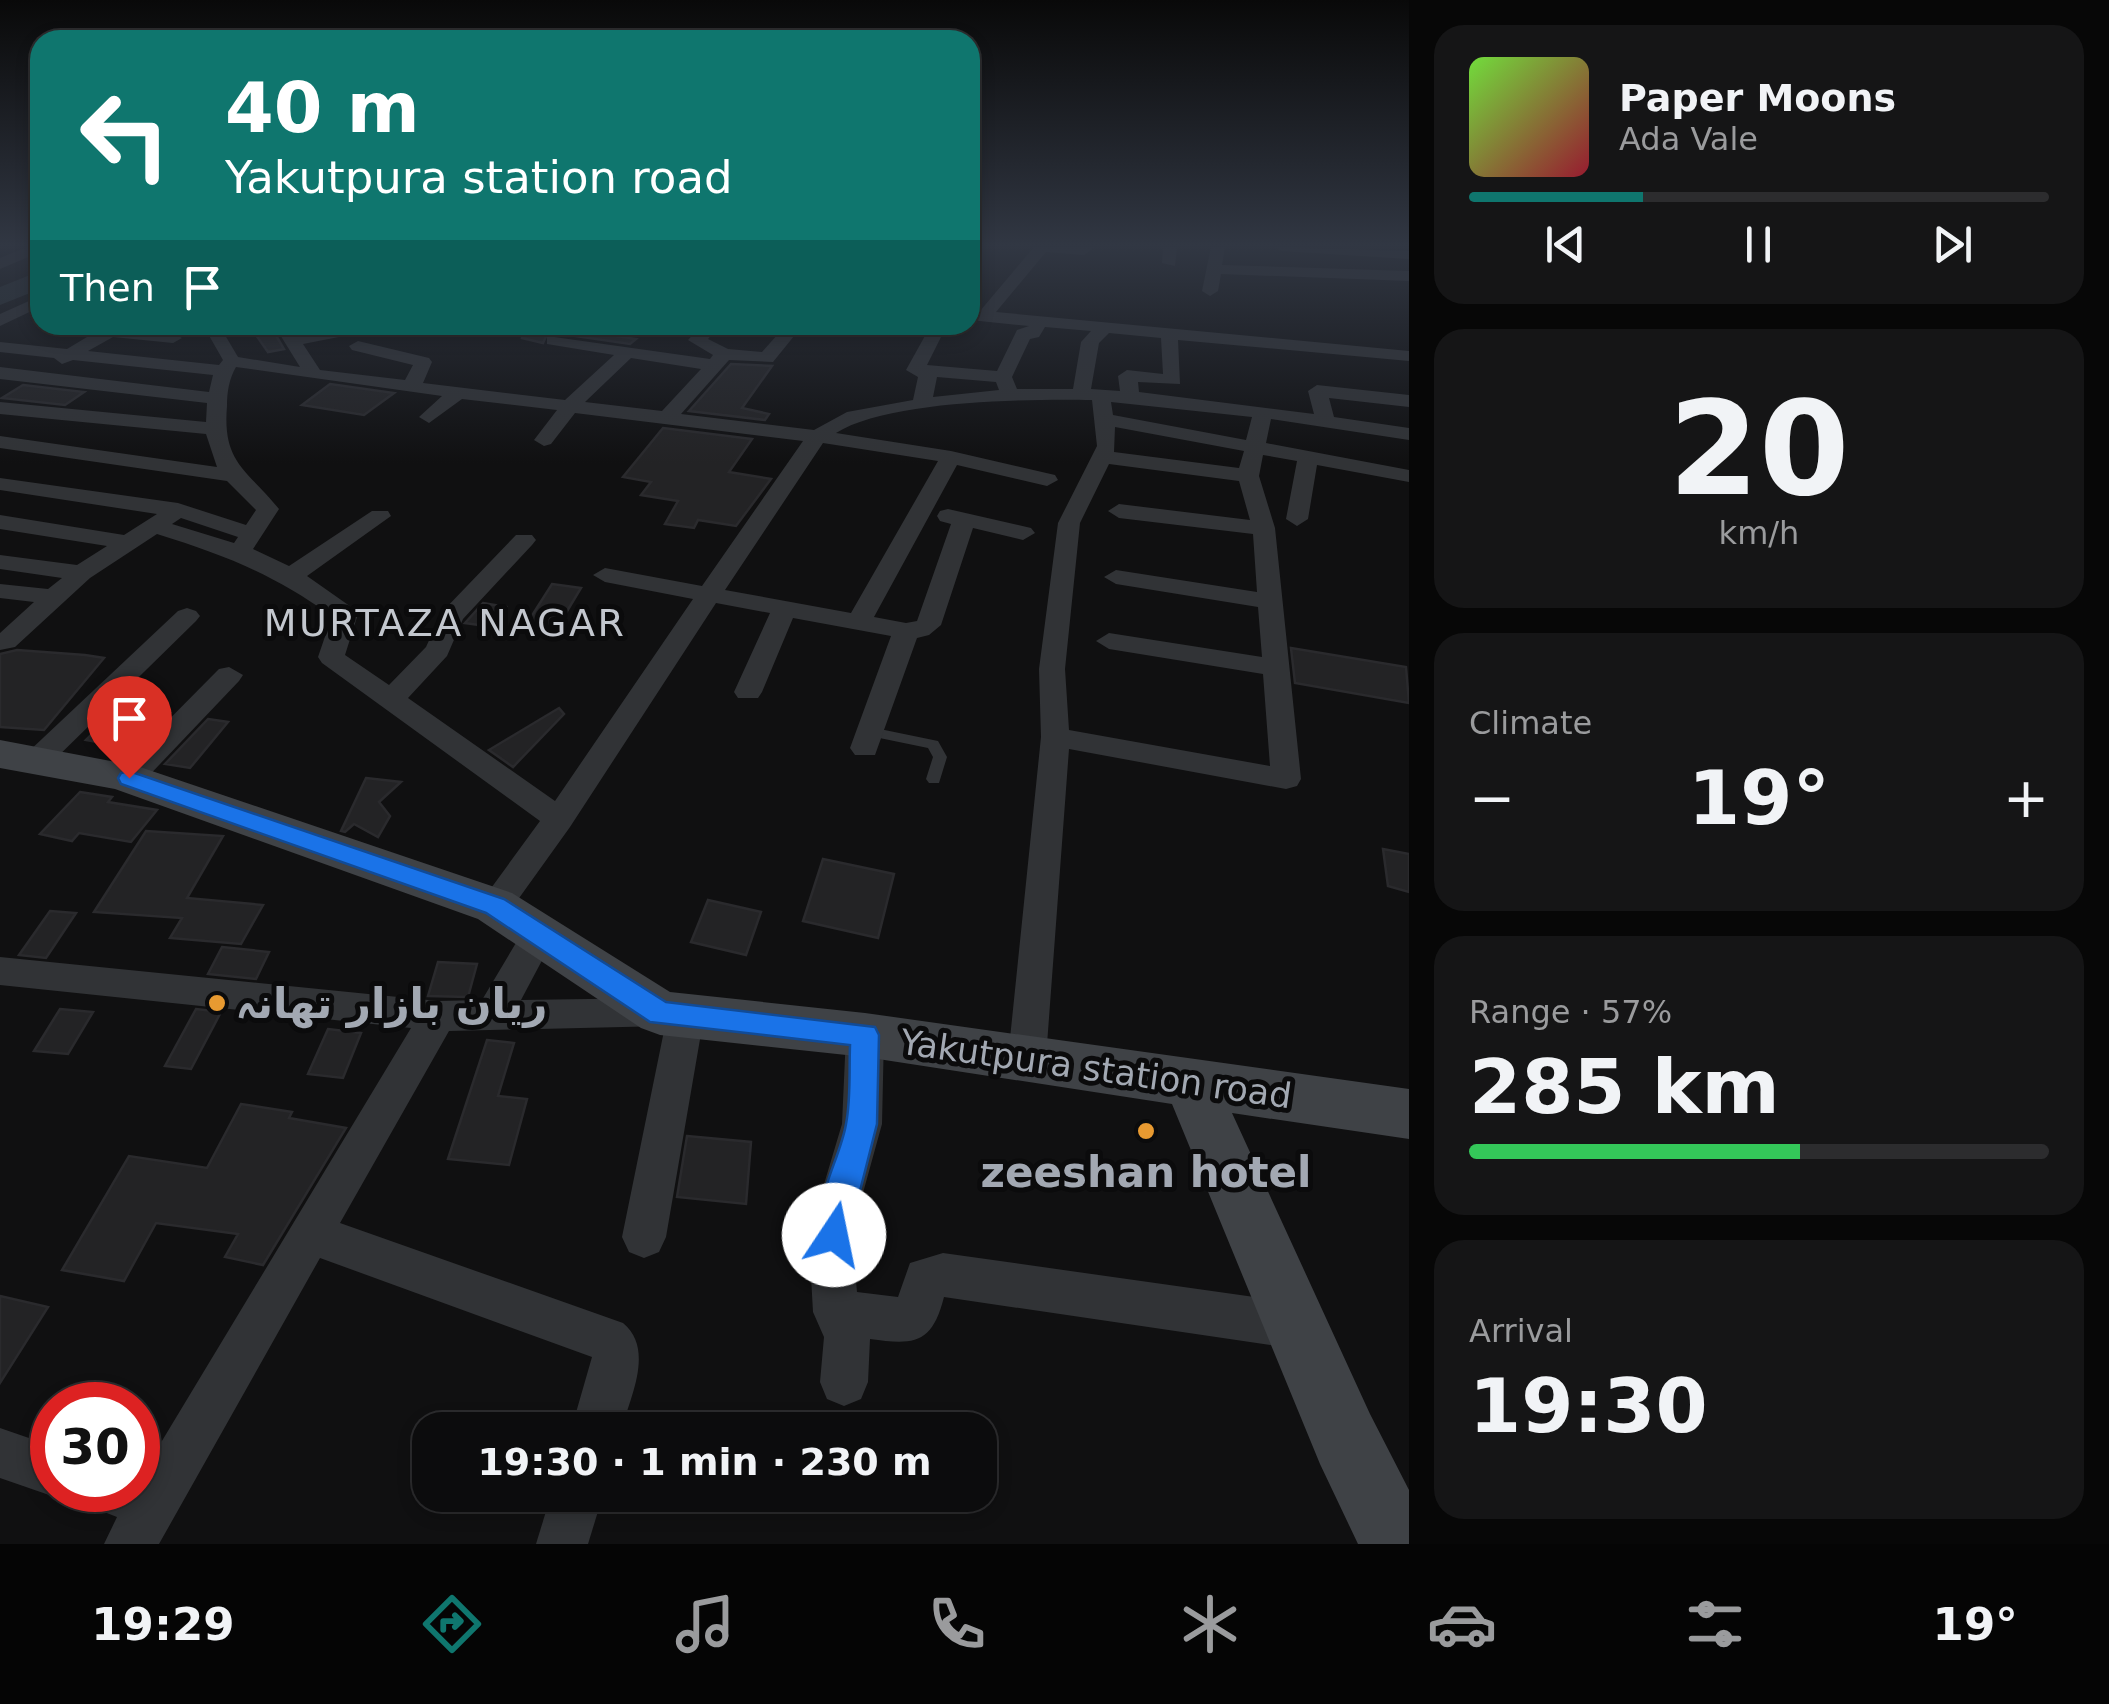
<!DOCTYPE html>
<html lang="en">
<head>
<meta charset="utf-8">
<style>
	:root { --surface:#0c0c0d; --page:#151516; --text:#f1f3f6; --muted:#9a9b9d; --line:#2c2c2e; --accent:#0f766e }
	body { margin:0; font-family:"DejaVu Sans",Vazirmatn,sans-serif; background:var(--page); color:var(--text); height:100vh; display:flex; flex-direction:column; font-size:38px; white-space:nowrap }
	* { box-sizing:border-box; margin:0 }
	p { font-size:32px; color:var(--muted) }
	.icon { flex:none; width:55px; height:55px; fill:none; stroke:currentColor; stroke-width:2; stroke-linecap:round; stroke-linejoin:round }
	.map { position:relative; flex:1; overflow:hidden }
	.side { display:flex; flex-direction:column; gap:25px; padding:25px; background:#070707; width:700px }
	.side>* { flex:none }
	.guide { position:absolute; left:30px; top:30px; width:950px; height:305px; border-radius:30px; box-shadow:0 5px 15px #0003,0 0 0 2px var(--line); background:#0f766e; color:#fff; overflow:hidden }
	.speed { position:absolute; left:30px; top:1382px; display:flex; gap:20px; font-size:50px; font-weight:700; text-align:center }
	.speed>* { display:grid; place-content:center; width:130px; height:130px; border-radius:50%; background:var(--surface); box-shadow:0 5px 15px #0003,0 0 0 2px var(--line); line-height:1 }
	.speed .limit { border:15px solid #d22; background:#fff; color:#111 }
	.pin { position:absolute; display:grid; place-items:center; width:85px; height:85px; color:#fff; margin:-102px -42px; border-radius:50% 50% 50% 0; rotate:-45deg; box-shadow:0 0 10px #0007 }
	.pin .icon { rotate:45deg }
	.me { position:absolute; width:110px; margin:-55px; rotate:11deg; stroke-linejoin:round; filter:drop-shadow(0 0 8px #0008) }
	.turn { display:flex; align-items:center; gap:35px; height:210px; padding:0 30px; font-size:45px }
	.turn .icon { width:130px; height:130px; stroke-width:2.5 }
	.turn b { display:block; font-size:70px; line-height:85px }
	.then { display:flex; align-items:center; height:95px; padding:0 30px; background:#0003; gap:20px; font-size:38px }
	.big { font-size:75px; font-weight:600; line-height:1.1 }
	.side .tile { flex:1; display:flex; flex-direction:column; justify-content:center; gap:15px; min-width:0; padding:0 35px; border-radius:30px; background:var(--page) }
	.side .dial { align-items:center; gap:0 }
	.dial b { font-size:130px; line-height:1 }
	.song { display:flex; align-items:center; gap:30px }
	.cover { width:120px; height:120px; border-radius:15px; background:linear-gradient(135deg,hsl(100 70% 55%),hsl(350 70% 35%)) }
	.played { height:10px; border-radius:5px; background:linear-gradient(90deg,var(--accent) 30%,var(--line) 30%) }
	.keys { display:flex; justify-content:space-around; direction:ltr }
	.heat { display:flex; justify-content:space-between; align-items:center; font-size:55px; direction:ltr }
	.charge { height:15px; border-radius:8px; background:linear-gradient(90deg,#34c759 57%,var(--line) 0) }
	.trip { position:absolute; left:412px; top:1412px; width:585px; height:100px; border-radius:30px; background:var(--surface); box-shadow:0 5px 15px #0003,0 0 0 2px var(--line); font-weight:600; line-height:100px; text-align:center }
	.dock { display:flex; height:160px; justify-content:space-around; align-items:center; background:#050505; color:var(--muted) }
	.dock .icon { width:70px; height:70px }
	.dock .on { color:var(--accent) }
	.dock b { font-size:45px; color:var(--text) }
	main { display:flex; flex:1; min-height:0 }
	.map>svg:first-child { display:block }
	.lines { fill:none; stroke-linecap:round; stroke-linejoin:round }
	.river { fill:#273034; fill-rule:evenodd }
	.building { fill:#232325; stroke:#2a2a2d; stroke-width:2.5 }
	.lane { fill:#313336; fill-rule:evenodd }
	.street { fill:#313336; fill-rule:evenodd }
	.secondary { fill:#3f4246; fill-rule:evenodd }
	.route { fill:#1a73e8; stroke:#114b97; stroke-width:2.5 }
	.poi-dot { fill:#e89a31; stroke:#0b0b0c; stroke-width:4 }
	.labels { text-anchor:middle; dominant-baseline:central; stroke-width:10; stroke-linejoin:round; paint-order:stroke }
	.street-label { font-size:35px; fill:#a2a8b2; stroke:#0b0b0c }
	.neighbourhood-label { font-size:38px; letter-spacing:2.5px; fill:#c3c7ce; stroke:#0b0b0c }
	.near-poi-label { font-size:42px; font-weight:bold; fill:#a2a8b2; stroke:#0b0b0c; text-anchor:start }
</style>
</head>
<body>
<main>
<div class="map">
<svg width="1409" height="1544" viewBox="0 0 1409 1544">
	<rect width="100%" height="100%" fill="#101011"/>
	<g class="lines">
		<path class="river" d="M40 271V289L0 305V287Z"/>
	</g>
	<g class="building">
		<path d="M249 325H270L284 349 268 352Z"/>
		<path d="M525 325H545L636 339 630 344 548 332 543 343 522 338Z"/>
		<path d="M731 364 772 366 742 408 769 414 765 420 689 411Z"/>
		<path d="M330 384 394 393 364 415 302 405Z"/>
		<path d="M23 385 84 392 65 405 2 398Z"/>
		<path d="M663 428 752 439 729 472 771 479 736 526 698 520 694 528 665 524 678 501 641 495 651 482 623 477Z"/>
		<path d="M552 584 581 588 554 633 524 628Z"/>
		<path d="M483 603 506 607 493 627 465 623Z"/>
		<path d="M1291 648 1406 667 1409 703 1295 683Z"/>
		<path d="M17 650 85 655 104 658 44 730 0 727V654Z"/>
		<path d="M124 702 170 713 135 749 86 740Z"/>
		<path d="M559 708 564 714 513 767 489 750Z"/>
		<path d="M208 719 228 722 190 768 165 764Z"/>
		<path d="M366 778 401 782 379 802 390 816 378 837 354 824 345 832 341 831Z"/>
		<path d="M80 792 112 797 108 802 157 810 131 842 79 833 72 841 40 834Z"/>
		<path d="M146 831 223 836 187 898 263 905 241 944 170 938 182 918 94 912Z"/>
		<path d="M1383 849 1409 854V892L1388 886Z"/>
		<path d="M823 859 894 874 878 938 803 921Z"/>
		<path d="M708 900 761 912 746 955 691 942Z"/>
		<path d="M50 911 76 913 46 958 19 955Z"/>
		<path d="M222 947 269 952 256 979 208 974Z"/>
		<path d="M438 962 477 964 468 997 428 996Z"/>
		<path d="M60 1009 93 1012 68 1054 34 1051Z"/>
		<path d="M196 1009 221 1012 191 1069 165 1066Z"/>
		<path d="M328 1029 361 1033 343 1078 308 1074Z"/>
		<path d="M487 1040 514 1043 498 1096 527 1099 509 1165 448 1159Z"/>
		<path d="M241 1104 292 1112 289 1118 346 1128 263 1265 225 1257 238 1234 156 1223 124 1281 62 1270 129 1156 207 1168Z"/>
		<path d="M687 1136 751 1142 746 1204 677 1197Z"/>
		<path d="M0 1296 48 1307 0 1383Z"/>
	</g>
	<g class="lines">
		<path class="lane" d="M870 727 938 741 947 757 939 783H929L926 779 933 757 928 748 865 735 863 732 865 729Z"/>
		<g class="street">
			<path d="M27 247H40V252L0 269V258Z"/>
			<path d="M1034 247H1095L1084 255 1046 252 996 312 1409 351V361L1178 340 1180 384 1138 382 1139 392 1314 414 1308 391 1317 385 1409 395V407L1329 398 1334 417 1409 428V440L1271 419 1266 443 1409 470V482L1317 465 1308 519 1297 526 1286 519 1297 461 1263 455 1259 476 1275 528 1301 779 1297 786 1286 789 1069 749 1046 1058 1041 1070 1027 1074 1013 1070 1008 1058 1041 737 1039 669 1058 523 1097 446 1092 400C1028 399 888 400 836 433L951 451 1055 475 1058 480 1047 486 957 465 874 617 906 623 917 621 951 524 940 521 937 516 940 511 948 509 1031 528 1035 533 1023 540 973 528 941 625 929 635 917 638 875 755H855L850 748 891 636 793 618 762 692 758 698H738L734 692 770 613 716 603 570 827 507 915 495 919 483 915 478 906 540 821 322 663 318 657 332 616C271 573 227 556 157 534L90 578 15 647 0 650V633L34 602 0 598V584L48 589 62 578 0 569V555L77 565 107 546 0 529V515L124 535 157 514 0 490V478L178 503 246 525 256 510 227 481 0 448V436L217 467 206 434 0 414V402L206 422 207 403 0 379V367L209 392 213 375 73 360 62 364 54 358 0 352V342L67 349 92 334 55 330 47 325H128L127 328 173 333 182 338 173 343 113 337 88 351 219 365 223 360 203 325H219L238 357 300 367 274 325H290L297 335 343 326 352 331 349 335 303 344 320 370 405 380 413 365 352 350 349 346 358 341 429 358 432 362 423 383 565 400 614 355 547 344V336L710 359 713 355 688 340 702 325H720L708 339 728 349 762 352 786 325H803L773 362 729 360 681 414 814 430 847 412 913 400 918 377 906 370 931 325H947L927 365 997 371 1017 330 1029 326 970 320V310L980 311ZM1045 327 1091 331 1081 342 1073 389H1017L1012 377 1030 339 1039 337ZM1109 333 1161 338 1163 374 1127 370 1118 376 1120 391 1091 389 1099 343ZM631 358 701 369 662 411 585 402ZM236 367 442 396 419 417 429 423 462 399 557 410 534 440 544 446 551 444 575 413 803 441 702 586 605 568 593 575 605 582 693 599 555 801 408 698 447 656 463 619 532 545 536 540 532 535H516L442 612 426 647 389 685 345 655 358 614 354 609 307 576 391 516 388 511H372L289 566 253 549 279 509C248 470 222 464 227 406 227 392 229 379 236 367ZM937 377 996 382 999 390 933 397ZM1111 402 1252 417 1246 440 1113 415ZM1115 427 1244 451 1239 468 1114 452ZM823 443 938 461 851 613 725 590ZM1109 464 1239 481 1250 520 1119 504 1108 511 1119 518 1253 534 1257 592 1116 570 1104 577 1116 584 1258 607 1262 657 1109 633 1096 641 1109 649 1263 674 1270 766 1069 730 1065 669 1080 523ZM181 518 238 537 234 543 172 524Z"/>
			<path d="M1163 247H1177L1175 266 1162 263Z"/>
			<path d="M1211 247H1225L1222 265 1409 271V281L1221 274 1218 291 1210 296 1202 291Z"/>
			<path d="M1274 247 1409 251V259L1281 251Z"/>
			<path d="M40 296V307L0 326V314Z"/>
			<path d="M187 608 196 611 200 616 196 621 46 768H26L21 761 26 754 178 611Z"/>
			<path d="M229 667 243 675 239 681 140 785H118L114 778 118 771 219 669Z"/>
			<path d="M538 923 550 926 555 936 521 1000 657 998 672 1005 685 1001 698 1005 704 1016 666 1237 659 1252 644 1258 629 1252 622 1237 665 1026 449 1031 340 1223 623 1323C655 1349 630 1398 621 1430H571L592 1357 320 1258 159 1544H104L117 1517 94 1508 87 1490H138V1473L142 1474 411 1028 0 985V957L438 1001 482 1000 526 926Z"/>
			<path d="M865 1019 878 1024 884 1035 882 1124 858 1211 854 1258 857 1292 898 1297 910 1263 943 1253 1297 1303 1313 1310 1320 1326 1313 1342 1297 1349 944 1297C932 1345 913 1345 870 1339L868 1382 861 1399 844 1406 827 1399 820 1382 824 1337 813 1312 810 1258 816 1211 842 1124 846 1035 852 1024Z"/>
			<path d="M0 1428 52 1446V1490H67L52 1496 0 1478Z"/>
			<path d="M551 1495H603L588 1544H536Z"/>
		</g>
		<path class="secondary" d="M0 740 137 766 512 893 670 992 865 1013 1409 1089V1139L1232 1113 1370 1414 1409 1490V1544H1358L1320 1464 1172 1104 865 1057 660 1035 641 1028 478 919 115 789 0 768Z"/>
	</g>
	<linearGradient id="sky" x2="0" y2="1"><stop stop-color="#090909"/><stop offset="0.53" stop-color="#313743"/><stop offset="1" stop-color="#313743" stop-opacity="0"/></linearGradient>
	<rect width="1409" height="463" fill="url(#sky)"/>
	<path class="route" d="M129 771 504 899 666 1002 875 1027 879 1035 877 1124 846 1246 834 1251 823 1246C807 1210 840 1161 846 1124 851 1099 849 1071 850 1045L650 1022 486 913 121 784 118 778 121 773Z"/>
	<g class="poi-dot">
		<circle cx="217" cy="1003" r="10"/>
		<circle cx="1146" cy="1131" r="10"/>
	</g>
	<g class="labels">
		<g class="street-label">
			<text transform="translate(1096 1069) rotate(8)">Yakutpura station road</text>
		</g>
		<g class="neighbourhood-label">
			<text x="445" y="623">MURTAZA NAGAR</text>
		</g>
		<g class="near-poi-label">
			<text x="237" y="1003">ریان بازار تھانہ</text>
			<text x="1146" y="1172" text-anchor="middle">zeeshan hotel</text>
		</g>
	</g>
</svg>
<div class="speed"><div class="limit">30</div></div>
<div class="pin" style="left:129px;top:778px;background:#d93025"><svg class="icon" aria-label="arrive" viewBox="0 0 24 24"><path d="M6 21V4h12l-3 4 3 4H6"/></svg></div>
<svg class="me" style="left:834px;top:1235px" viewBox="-20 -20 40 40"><circle r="19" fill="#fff"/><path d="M0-13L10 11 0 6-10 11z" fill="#1a73e8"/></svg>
<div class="trip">19:30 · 1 min · 230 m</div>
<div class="guide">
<div class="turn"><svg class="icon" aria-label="left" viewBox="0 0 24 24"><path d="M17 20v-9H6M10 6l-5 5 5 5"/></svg><div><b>40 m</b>Yakutpura station road</div></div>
<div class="then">Then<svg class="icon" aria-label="arrive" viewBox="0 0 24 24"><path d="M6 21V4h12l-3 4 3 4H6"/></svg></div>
</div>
</div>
<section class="side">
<div class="tile">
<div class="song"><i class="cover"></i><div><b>Paper Moons</b><p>Ada Vale</p></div></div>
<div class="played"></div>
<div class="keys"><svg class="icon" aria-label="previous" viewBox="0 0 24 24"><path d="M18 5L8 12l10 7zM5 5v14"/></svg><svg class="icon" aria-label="pause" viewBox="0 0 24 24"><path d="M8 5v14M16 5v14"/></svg><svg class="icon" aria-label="next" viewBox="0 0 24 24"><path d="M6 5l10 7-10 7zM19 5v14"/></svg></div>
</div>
<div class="tile dial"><b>20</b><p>km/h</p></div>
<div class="tile"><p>Climate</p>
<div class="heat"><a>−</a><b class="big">19°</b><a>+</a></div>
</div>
<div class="tile"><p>Range · 57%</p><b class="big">285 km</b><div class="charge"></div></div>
<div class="tile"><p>Arrival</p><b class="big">19:30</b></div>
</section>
</main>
<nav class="dock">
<b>19:29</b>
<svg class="icon on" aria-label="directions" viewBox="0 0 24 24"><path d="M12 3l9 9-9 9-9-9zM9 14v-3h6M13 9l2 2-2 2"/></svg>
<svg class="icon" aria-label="music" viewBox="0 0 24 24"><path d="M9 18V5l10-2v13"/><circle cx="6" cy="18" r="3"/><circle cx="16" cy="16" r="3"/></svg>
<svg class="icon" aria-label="phone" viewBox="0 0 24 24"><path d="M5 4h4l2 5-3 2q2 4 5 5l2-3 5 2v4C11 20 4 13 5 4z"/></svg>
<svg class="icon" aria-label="climate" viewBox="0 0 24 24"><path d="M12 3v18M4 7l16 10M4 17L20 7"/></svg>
<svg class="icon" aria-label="car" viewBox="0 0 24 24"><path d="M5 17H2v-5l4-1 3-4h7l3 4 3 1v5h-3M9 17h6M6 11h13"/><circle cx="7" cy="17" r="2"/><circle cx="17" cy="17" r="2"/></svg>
<svg class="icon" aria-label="filters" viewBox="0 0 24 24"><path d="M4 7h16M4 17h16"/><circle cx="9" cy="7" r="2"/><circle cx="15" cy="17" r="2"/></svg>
<b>19°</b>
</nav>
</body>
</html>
